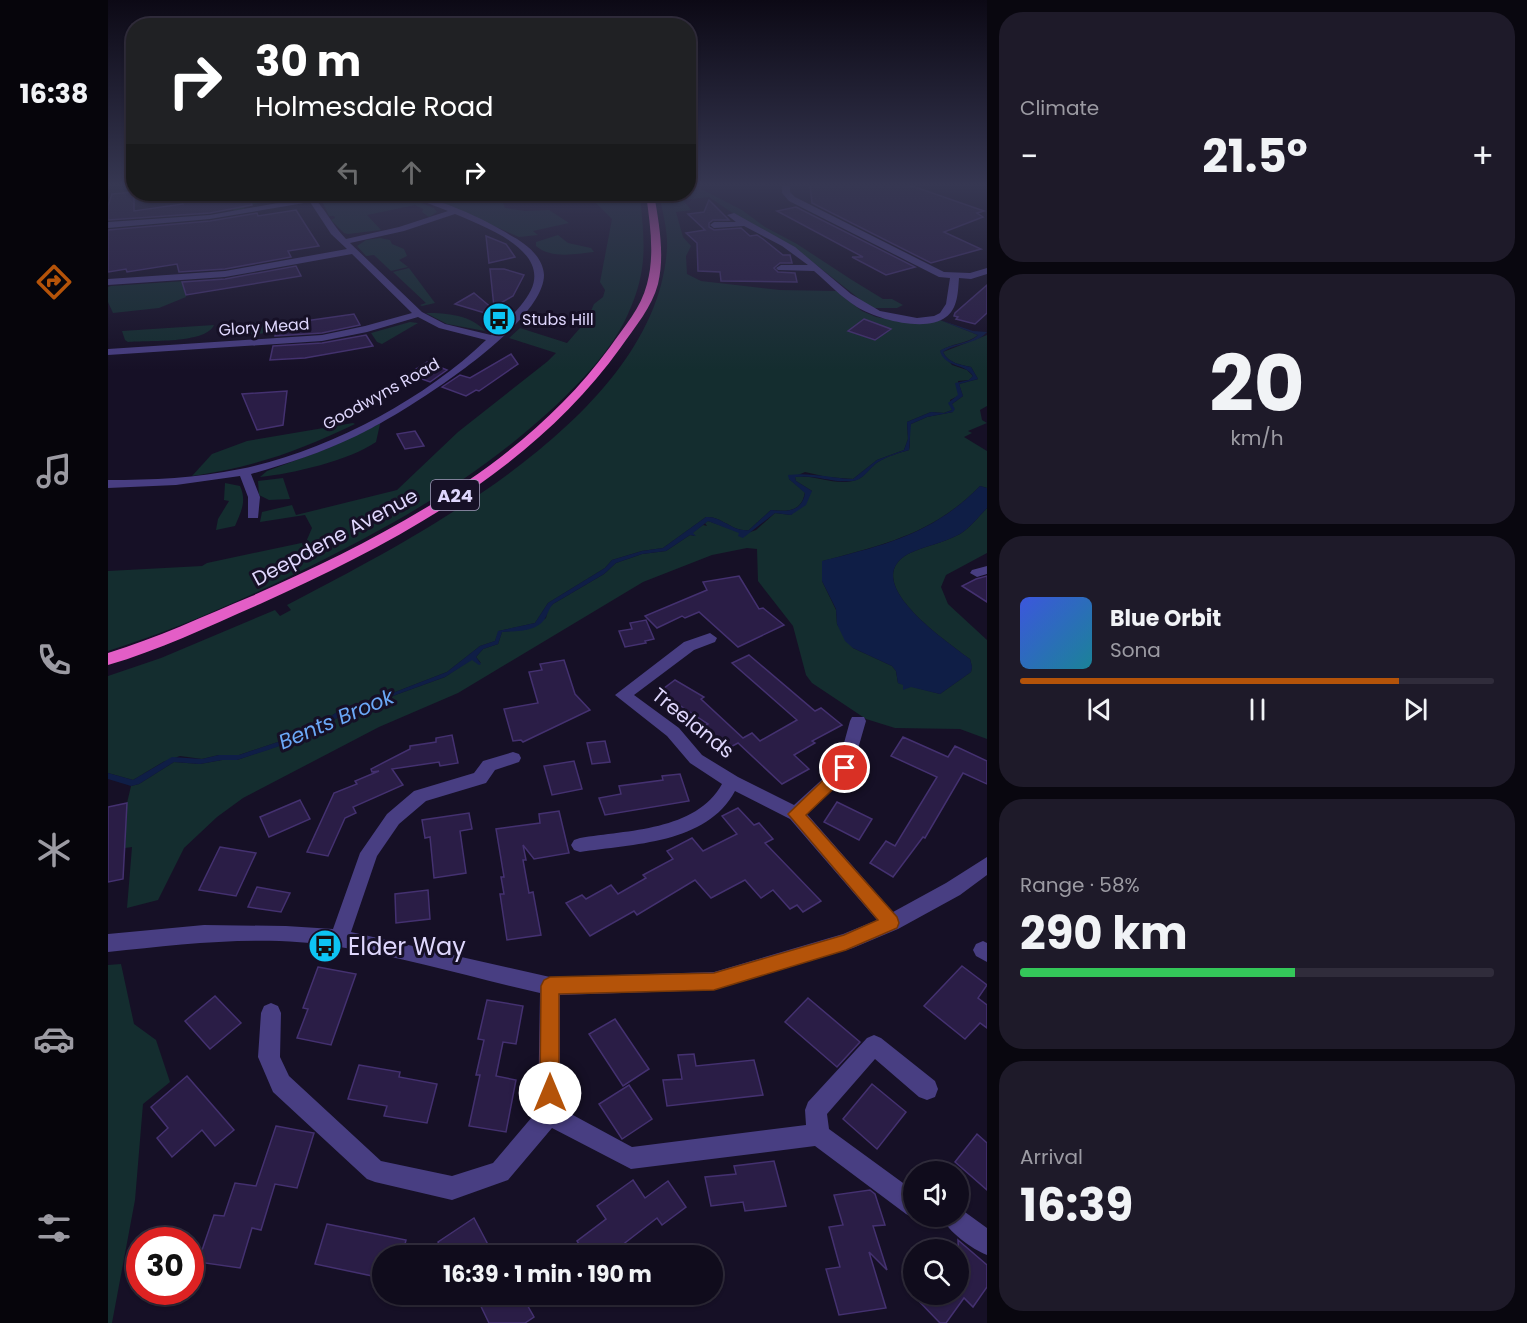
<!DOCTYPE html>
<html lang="en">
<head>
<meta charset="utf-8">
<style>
	:root { --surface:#100c1c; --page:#1e1a29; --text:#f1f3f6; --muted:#9c9ba3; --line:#302c3b; --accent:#b45309 }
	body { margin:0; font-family:Poppins,sans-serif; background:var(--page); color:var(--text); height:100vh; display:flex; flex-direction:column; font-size:22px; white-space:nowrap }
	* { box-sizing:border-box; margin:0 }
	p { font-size:20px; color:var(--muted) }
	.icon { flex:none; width:33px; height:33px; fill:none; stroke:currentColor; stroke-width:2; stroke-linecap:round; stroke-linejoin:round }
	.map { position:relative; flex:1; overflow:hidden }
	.side { display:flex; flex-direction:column; gap:12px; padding:12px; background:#09070f; width:540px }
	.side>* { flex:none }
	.banner { position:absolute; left:18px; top:18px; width:570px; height:183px; border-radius:24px; box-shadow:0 2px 4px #0004,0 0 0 2px var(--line); background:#202124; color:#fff; overflow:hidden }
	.fabs { position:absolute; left:795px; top:1161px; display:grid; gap:12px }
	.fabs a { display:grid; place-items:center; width:66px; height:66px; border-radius:50%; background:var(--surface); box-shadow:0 2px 4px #0004,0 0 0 2px var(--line); font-size:30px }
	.speed { position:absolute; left:18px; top:1227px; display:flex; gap:12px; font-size:30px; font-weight:700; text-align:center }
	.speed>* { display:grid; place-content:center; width:78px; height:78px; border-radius:50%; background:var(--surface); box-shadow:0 2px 4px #0004,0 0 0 2px var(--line); line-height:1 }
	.speed .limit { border:9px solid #d22; background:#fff; color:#111 }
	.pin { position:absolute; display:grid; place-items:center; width:51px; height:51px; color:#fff; margin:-26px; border:3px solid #fff; border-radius:50%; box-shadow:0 2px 6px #0007 }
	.me { position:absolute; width:66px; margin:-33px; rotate:0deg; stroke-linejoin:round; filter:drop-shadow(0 0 4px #0008) }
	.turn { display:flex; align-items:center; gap:21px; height:126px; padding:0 30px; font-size:27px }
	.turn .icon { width:78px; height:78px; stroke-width:2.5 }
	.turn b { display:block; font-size:42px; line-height:51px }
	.lanes { display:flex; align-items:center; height:57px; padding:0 30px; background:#0003; justify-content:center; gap:30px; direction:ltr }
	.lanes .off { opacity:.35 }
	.big { font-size:45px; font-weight:700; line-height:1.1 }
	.side .widget { flex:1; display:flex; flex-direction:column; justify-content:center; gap:9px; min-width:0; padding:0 21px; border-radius:24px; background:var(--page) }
	.side .dial { align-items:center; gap:0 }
	.dial b { font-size:78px; line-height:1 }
	.song { display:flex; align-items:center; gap:18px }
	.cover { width:72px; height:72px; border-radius:9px; background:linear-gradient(135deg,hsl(230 70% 55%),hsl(190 70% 35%)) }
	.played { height:6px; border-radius:3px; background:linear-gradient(90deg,var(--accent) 80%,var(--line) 80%) }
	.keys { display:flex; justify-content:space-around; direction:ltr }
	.heat { display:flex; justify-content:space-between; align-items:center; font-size:33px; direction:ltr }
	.charge { height:9px; border-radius:4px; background:linear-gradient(90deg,#34c759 58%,var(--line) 0) }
	.trip { position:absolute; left:264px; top:1245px; width:351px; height:60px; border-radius:30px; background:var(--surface); box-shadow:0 2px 4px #0004,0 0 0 2px var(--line); font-weight:700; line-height:60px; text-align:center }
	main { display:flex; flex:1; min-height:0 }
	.tabs { display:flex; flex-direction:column; width:108px; justify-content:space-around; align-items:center; background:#06050b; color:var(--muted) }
	.tabs .icon { width:42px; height:42px }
	.tabs .current { color:var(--accent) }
	.tabs b { font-size:27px; color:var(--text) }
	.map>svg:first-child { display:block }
	.green { fill:#142d2f }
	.water { fill:#0f1e46 }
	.building { fill:#2a1d46; stroke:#443170; stroke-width:1.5 }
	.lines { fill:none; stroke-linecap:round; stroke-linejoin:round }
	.minor { fill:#483e82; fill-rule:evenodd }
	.trunk { fill:#e35ec6; fill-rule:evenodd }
	.route { fill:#b45309; stroke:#753606; stroke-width:1.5 }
	.labels { text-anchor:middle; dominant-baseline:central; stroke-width:6; stroke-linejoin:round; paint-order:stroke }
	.far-poi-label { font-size:16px; fill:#dfd7fd; stroke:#161026; text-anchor:start }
	.far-street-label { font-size:16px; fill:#dfd7fd; stroke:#161026 }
	.shield { fill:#161026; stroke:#a39bbc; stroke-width:1.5 }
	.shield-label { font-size:18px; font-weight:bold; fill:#dfd7fd }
	.street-label { font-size:20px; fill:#dfd7fd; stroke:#161026 }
	.water-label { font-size:21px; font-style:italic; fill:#6ba8f7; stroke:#161026 }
	.near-poi-label { font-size:24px; fill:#dfd7fd; stroke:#161026; text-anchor:start }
</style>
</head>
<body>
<main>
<nav class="tabs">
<b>16:38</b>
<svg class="icon current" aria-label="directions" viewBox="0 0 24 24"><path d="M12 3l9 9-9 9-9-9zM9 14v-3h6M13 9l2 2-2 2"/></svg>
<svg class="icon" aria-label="music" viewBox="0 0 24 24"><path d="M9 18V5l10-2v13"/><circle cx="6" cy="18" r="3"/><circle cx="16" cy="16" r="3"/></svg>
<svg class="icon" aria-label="phone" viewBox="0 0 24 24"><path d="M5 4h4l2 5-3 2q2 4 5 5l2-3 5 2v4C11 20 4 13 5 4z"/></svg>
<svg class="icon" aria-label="climate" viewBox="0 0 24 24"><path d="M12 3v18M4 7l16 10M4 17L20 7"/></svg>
<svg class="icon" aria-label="car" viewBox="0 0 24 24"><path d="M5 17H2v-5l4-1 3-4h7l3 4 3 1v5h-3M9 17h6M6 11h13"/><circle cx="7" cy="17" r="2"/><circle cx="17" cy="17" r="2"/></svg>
<svg class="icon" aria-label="filters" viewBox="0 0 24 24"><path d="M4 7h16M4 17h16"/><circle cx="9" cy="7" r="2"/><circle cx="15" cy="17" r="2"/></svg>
</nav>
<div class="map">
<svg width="879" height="1323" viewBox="0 0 879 1323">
	<rect width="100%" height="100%" fill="#161026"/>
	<g class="green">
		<path d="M581 185 589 187 634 210 657 227 689 244 744 280 775 299H784L795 305 789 308H763L683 245 635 220 601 197 575 200 583 210 568 212 575 237 583 246 578 256 579 274 593 281 672 290 728 291 754 311 768 317 802 323 832 320 870 335C859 344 843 343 832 351L844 365 859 370 865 376 861 380 850 381V396L842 400 844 410 836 413 823 412 799 422 800 439 796 450 769 460 745 479 719 477 697 472 681 479 697 492C694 512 679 512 663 510L641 530C624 532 614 516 598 517L555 548 534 551 504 560 497 568 440 603 427 623 391 631 387 641 372 646 339 672 282 694 232 710 200 732 131 755H111L94 759 72 756 55 762 25 780 0 773V676L53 658 167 610 172 616 183 610 179 605C309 537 549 415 559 248 560 231 554 210 551 194H580Z"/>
		<path d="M48 194H114L116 196 189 194 190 195 182 199 176 198 137 206 136 209 126 211 120 201 74 208 72 201 67 197 51 200Z"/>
		<path d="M218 194H291L326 208 329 212 321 217 314 212 315 209 307 205 259 215 273 230 240 234 236 233 223 220 227 218 226 216H221L213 199Z"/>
		<path d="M325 194H392L397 208 417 211 441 210 461 223 425 231 430 235 411 237 323 199 321 196Z"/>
		<path d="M510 194H532C536 241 541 268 520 314 504 350 473 382 444 409 370 477 294 520 205 565 139 598 70 629 0 651V571L94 566 99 563 198 542 204 528 197 515 152 522 154 512 184 505 188 515 289 490 350 432 440 361 448 353 401 338 412 328 459 343 479 320 486 304 495 297 497 290 492 282 504 219 485 200 489 196H509Z"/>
		<path d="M450 235 460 243 483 248 486 252C467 254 443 259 428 246V242Z"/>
		<path d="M272 238 282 240 284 244 296 249 299 256 291 260 300 267 283 271 266 255 258 256 249 246 258 240Z"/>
		<path d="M301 268 324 299 327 303 314 306 312 305 318 303 285 272Z"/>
		<path d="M77 281 78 297 51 308 5 313 0 302V287L3 286Z"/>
		<path d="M318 313C339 313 363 315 377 331L339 324Z"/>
		<path d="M160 322 158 333C141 336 127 333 112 329V324Z"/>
		<path d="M302 322 310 323 274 344 269 342 263 333Z"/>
		<path d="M106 325C98 344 40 340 20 342L17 340 14 331Z"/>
		<path d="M879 335V406L872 410 874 420 879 423 860 431 864 433 856 437 879 451V488L872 486C825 534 777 544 715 561L714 581 728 610 729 624 745 648 784 666 788 671 790 683 832 694 863 672 864 667 862 659C840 642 750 582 800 554 816 546 836 543 852 534 862 528 871 516 879 508V553L838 575 833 587 840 604 879 640V739L852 729 787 728 758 719 704 683 698 675 685 626 650 581 649 549 639 548 604 555 535 582 350 693 271 727 135 798 109 817 76 848 50 900 19 908 24 847 17 848 19 803 23 786 31 784 66 762 92 764 114 760H129L203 735 235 714 337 677 364 659 373 663 368 657 375 649 390 644 394 632 419 629 438 618 440 609 445 604 496 574 508 563 534 554 558 551 582 535 587 536 584 533 595 525 599 526 597 523 600 521 637 534 648 530 667 513 683 515 704 491 688 481 687 477C706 474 729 487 748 480 757 477 762 467 770 462 779 456 791 453 801 450 803 441 800 429 803 424L819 417 845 412 844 404 855 396 851 384 870 379 863 367C853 365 840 363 835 352Z"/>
		<path d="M245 423 247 424C191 451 146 467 84 476L104 454 139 441Z"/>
		<path d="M271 424H272L268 442C242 460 184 474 152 477L159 471 221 448Z"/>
		<path d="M175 478 182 499 161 500 151 495 150 481Z"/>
		<path d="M117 483 132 486C139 501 133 512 127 526L108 530 110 519 121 501 116 500Z"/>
		<path d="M13 964 26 1024 48 1040 62 1082 35 1104 27 1200 4 1323H0V965Z"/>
	</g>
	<g class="water">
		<path d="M832 320 865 331 879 332C869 344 848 343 835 352 840 363 853 365 863 367L870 379 851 384 855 396 844 404 847 409 845 412 819 417 803 424 801 450C791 453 780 456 770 462 761 468 756 480 744 481 724 483 706 474 687 477L688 481 704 491 698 505 683 515 667 513 635 538 630 536 631 533 600 521 585 533 588 536 582 535 558 551 534 554 508 563 496 574 445 604C440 609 440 615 436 620 427 632 408 631 394 632L390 644 375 649 368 657 373 664 371 665 364 660 337 677 235 714 203 735 160 750 129 760H114L92 764 66 762 31 784 23 786 0 779V773L25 780 64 757 94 759 111 755H131L200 732 232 710 282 694 339 672 372 646 387 641 390 631 427 623 440 603 497 568 504 560 534 551 555 548 598 517C614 516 624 532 641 530L663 510C679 512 694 512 697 493L681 479 680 475C702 472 722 478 745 479L769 460 796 450 800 439 799 422 823 412 836 413 844 410 840 403 850 395 847 383 861 380 865 376C857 363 837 368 832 351 843 343 860 345 870 335Z"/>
		<path d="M872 486 879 488V508C871 516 862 528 852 534 836 543 816 546 800 554 750 582 840 642 862 659L864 667 863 672 832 694 803 687 795 690V685L790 683 788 671 784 666 745 648 737 641 729 624 728 609 714 581V561C777 545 825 534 872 486Z"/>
	</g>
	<g class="building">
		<path d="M702 185H795L807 187 876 211 869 213 875 217 836 232 873 249 823 263 704 203Z"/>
		<path d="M26 192V211L75 204 71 194H140L144 205 102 213 0 220V206L4 194Z"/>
		<path d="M601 200 621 220H605L601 223V227L606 230 633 228 642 236 649 235 655 239 675 255H682L684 263H672L666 268 670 272 687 273 689 282 613 281 612 272 590 271 589 243 578 233 597 230 580 214 596 212Z"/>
		<path d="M688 207 807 267 778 275 744 257H755L669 211Z"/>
		<path d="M188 210 211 246 180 251 183 257 117 269 71 272 69 264 19 272 18 269 0 272V230L102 221 149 213 150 216Z"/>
		<path d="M378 236 398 244 407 257 381 263Z"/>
		<path d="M188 266 193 276 78 295 74 282 117 279Z"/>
		<path d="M382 269H396L416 275 405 296 386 307Z"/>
		<path d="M879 285V313L867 324 848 319 850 317 846 316 847 313Z"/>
		<path d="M366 293 397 319 347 304Z"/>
		<path d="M246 314 252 325 214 333 167 336 169 325Z"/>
		<path d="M756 319 783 329 767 340 740 331Z"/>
		<path d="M258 335 265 346 197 358 162 360 165 346 214 343Z"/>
		<path d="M403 354 410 364 371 391 368 390 358 396 334 387 352 375 362 378Z"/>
		<path d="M319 362 339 370 322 382 300 374Z"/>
		<path d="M179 391 175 425 149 430 134 394Z"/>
		<path d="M307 431 316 446 297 449 289 434Z"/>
		<path d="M631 576 651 609 655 608 676 625 630 647 591 612 577 618 574 616 549 628 537 616 599 590 595 582Z"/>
		<path d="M879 576V602L854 586 868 579Z"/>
		<path d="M538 620 546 639 537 641 538 643 517 647 511 631 524 629 522 623Z"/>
		<path d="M641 655 707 711 713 708 734 725 704 741 707 743 686 755 701 769 674 784 630 743 617 750 593 728 600 724 551 692 567 680 596 697 593 699 635 738 644 733 652 741 689 720 624 663Z"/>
		<path d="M456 660 467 694 482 710 415 742 413 740 405 741 396 709 430 703 421 672 434 670 432 664Z"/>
		<path d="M344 735 350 763 332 766 331 762 284 769 295 785 245 807 248 813 237 818 220 856 199 852 226 793 249 784 247 781 271 771 264 772 263 769 302 749V746L328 742V738Z"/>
		<path d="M795 737 840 757 847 746 879 761V784L855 773 817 838 815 837 785 877 762 863 778 841 787 846 829 777 783 756Z"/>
		<path d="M497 741 502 762 484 764 479 743Z"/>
		<path d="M466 761 474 789 444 795 436 766Z"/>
		<path d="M572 774 581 801 497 815 491 798 513 794 511 786 555 780 554 776Z"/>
		<path d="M192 800 202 819 161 837 152 817Z"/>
		<path d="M729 802 764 819 751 840 716 822Z"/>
		<path d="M19 803 15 879 0 882V807Z"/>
		<path d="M630 808 646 825 651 823 665 839 657 843 713 901 695 912 689 905 682 909 665 890 653 898 637 880 603 898 587 880 529 915 526 911 482 936 458 903 474 895 478 899 503 885 510 894 538 878 535 875 565 859 559 851 584 838 595 851 629 834 614 816Z"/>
		<path d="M451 811 461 853 426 859 415 845 418 860H415L421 893 425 892 433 935 399 940 392 894H396L393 877H396L388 829 432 823 431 814Z"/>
		<path d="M361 813 364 829 352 831 358 873 326 878 322 837 317 838 314 820Z"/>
		<path d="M112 847 148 853 128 896 91 890Z"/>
		<path d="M149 887 182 893 173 912 140 907Z"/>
		<path d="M320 890 322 919 288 923 287 894Z"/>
		<path d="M854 966 879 985 870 998 879 1005V1028L872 1023 857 1039 816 1006Z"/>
		<path d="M210 967 248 974 223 1045 189 1038 200 1009 195 1008Z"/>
		<path d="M107 996 133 1023 102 1049 77 1021Z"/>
		<path d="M700 998 752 1042 729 1067 677 1022Z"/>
		<path d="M379 1000 415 1006 408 1044 395 1042 388 1076 408 1080 398 1132 361 1126 372 1075H368L376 1040 370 1039Z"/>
		<path d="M507 1019 541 1069 515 1086 481 1034Z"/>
		<path d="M586 1054 588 1066 646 1060 655 1095 559 1106 555 1080 574 1079 570 1055Z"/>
		<path d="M251 1065 292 1072 291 1077 329 1084 319 1123 276 1116 279 1106 240 1099Z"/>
		<path d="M79 1076 126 1130 107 1146 94 1130 64 1157 49 1138 60 1128 43 1107Z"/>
		<path d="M764 1084 798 1112 769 1149 735 1119Z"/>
		<path d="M521 1085 544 1119 514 1139 491 1104Z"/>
		<path d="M168 1126 206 1133 189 1188 167 1184 153 1230 144 1228 132 1268 90 1262 106 1215 116 1216 127 1183 148 1186Z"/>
		<path d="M869 1134 879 1143V1190L847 1162Z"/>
		<path d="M666 1161 678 1206 637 1211 635 1202 603 1206 597 1177 628 1174 626 1166Z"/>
		<path d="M525 1180 537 1198 560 1181 578 1207 554 1225 549 1218 500 1256H478L469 1241 498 1219 489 1206Z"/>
		<path d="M762 1190 767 1194 777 1225 765 1226 779 1270 761 1252 778 1308 731 1315 718 1269 732 1267 721 1227 735 1225 726 1195Z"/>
		<path d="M366 1218 386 1256H336L330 1242Z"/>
		<path d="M219 1224 298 1240 294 1256H274V1278L207 1264Z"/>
		<path d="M850 1240 879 1265V1287L865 1307 856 1298 838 1323H832L804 1294H852Z"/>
		<path d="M367 1294H413L426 1317 417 1323H381Z"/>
	</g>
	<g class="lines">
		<g class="minor">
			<path d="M674 185H682V192L687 197 836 272 862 273 879 268V274L863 279 851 278C850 291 850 309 838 317 818 333 768 319 749 307 733 297 720 283 706 271L670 270 668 268 673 265H700L674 246 636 226 606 228 602 225 606 222H628L619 215 626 213 687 247 743 294 772 311 809 318 826 316 832 313 838 304 842 278 831 277 681 201 674 193Z"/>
			<path d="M194 194H202C216 206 224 225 238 239L291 227 340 211 296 194C323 194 379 220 402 235 417 243 435 256 436 275 436 326 290 417 246 437 213 453 178 464 143 474L152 497 150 518H140V497L132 476 68 485 0 488V480C44 480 89 478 132 469 217 452 316 400 378 340L331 328 310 317 259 332 214 341 0 355V349L214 335 257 326 304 313 244 254 117 277 0 285V279L117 271 239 249 223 234 202 202 102 219 0 228V222L102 215 198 198ZM347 214C375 226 442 250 423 290 414 308 397 322 383 335L337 324 314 312 242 243 296 231Z"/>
			<path d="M879 566V574L869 577 862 573 864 570Z"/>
			<path d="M602 633 609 638 607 642 586 650 526 695 571 728 594 755 630 777 686 805 730 765 742 721 744 717H756L758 721 743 773 699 814 785 912 838 883 879 857V875L852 895 790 929 745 948 606 990 452 995V1108L524 1147 698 1125 697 1110 700 1102 759 1038 766 1035 773 1038 827 1081 830 1089 827 1097 819 1100 811 1097 767 1059 719 1114 721 1129 806 1191V1216H809L806 1218 798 1214 707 1146 523 1169 444 1128 400 1180 344 1200 267 1182 259 1179 165 1092 150 1057 153 1013 156 1006 163 1003 170 1006 173 1013 172 1057 181 1076 273 1161 344 1176 385 1163 430 1110 432 993C366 978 298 958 232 947 156 934 76 944 0 952V934L96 925 178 926 225 929 252 853 279 814 306 791 366 773 375 761 405 752 411 754 413 758 411 762 387 770 378 783 318 801 291 824 269 856 243 932 442 977 606 972 735 934 769 920 682 819 627 791C599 844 524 844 472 852L466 850 463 845 466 840 472 838C519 830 588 831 614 784L582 763 559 736 507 695 576 642Z"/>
			<path d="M875 941 879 943V962L868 956 865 950 868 944Z"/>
			<path d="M850 1207 879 1228V1255C864 1249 840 1232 833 1216H850Z"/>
		</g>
		<path class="trunk" d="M538 194H546C551 223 557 255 550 284 544 307 527 327 513 347 425 470 287 543 152 604 102 626 52 650 0 665V653C49 638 96 616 144 596 276 537 415 466 502 347 516 327 533 308 539 284 547 255 542 224 538 194Z"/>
	</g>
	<linearGradient id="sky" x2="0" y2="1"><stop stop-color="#0c0915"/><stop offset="0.5" stop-color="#363752"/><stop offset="1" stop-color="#363752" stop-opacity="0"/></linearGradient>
	<rect width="879" height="370" fill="url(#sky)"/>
	<path class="route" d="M737 762 743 764 745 768 743 772 698 815 789 917 791 923 789 928 738 950 606 990 451 994V1093L449 1100 442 1103 435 1100 432 1093 433 986 436 980 442 977 606 973 736 935 770 920 680 814 732 764Z"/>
	<defs>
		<g id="bus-disc" transform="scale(1.725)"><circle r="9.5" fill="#0dc4f3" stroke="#161026"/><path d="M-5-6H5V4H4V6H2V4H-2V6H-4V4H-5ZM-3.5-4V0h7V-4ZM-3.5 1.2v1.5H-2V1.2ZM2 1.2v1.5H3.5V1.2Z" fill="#111"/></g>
	</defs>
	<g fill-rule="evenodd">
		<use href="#bus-disc" x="391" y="319"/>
		<use href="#bus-disc" x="217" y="946"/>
	</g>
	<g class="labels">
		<g class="far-poi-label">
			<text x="414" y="319">Stubs Hill</text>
		</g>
		<g class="far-street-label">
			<text transform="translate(156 327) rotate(-4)">Glory Mead</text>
			<text transform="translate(273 394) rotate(-29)">Goodwyns Road</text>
		</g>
		<rect class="shield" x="323" y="480" width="48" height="30" rx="4.5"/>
		<g class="shield-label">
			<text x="347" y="495">A24</text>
		</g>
		<g class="street-label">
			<text transform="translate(227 537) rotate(-28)">Deepdene Avenue</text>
			<text transform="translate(585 723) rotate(39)">Treelands</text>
		</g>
		<g class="water-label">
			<text transform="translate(228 719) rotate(-23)">Bents Brook</text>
		</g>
		<g class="near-poi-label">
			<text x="240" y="946">Elder Way</text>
		</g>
	</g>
</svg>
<div class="fabs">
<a><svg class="icon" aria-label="sound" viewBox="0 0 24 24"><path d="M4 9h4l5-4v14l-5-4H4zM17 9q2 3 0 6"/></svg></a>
<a><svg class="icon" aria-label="search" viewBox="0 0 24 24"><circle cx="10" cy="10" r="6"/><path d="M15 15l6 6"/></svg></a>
</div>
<div class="speed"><div class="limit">30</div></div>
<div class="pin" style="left:737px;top:768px;background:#d93025"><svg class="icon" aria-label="arrive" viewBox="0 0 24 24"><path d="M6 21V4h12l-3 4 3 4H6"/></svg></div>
<svg class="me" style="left:442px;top:1093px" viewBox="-20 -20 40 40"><circle r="19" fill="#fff"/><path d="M0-13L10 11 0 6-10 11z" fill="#b45309"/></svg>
<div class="trip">16:39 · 1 min · 190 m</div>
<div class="banner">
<div class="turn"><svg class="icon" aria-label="right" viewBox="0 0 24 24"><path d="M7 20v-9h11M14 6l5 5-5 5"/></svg><div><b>30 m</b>Holmesdale Road</div></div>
<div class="lanes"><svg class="icon off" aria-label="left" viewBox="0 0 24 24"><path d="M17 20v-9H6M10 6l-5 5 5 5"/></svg><svg class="icon off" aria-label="ahead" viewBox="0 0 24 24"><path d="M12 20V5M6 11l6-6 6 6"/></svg><svg class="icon" aria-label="right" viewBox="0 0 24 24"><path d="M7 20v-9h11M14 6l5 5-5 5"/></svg></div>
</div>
</div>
<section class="side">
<div class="widget"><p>Climate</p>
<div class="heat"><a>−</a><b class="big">21.5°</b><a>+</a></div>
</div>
<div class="widget dial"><b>20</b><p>km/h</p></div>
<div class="widget">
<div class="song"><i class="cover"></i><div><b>Blue Orbit</b><p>Sona</p></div></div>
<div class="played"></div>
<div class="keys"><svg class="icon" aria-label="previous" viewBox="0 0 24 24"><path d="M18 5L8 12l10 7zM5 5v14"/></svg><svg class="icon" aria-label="pause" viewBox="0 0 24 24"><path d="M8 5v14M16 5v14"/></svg><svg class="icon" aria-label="next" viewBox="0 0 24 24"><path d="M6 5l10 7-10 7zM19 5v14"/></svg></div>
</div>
<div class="widget"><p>Range · 58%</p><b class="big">290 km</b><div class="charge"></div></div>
<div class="widget"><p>Arrival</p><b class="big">16:39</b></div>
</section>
</main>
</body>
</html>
